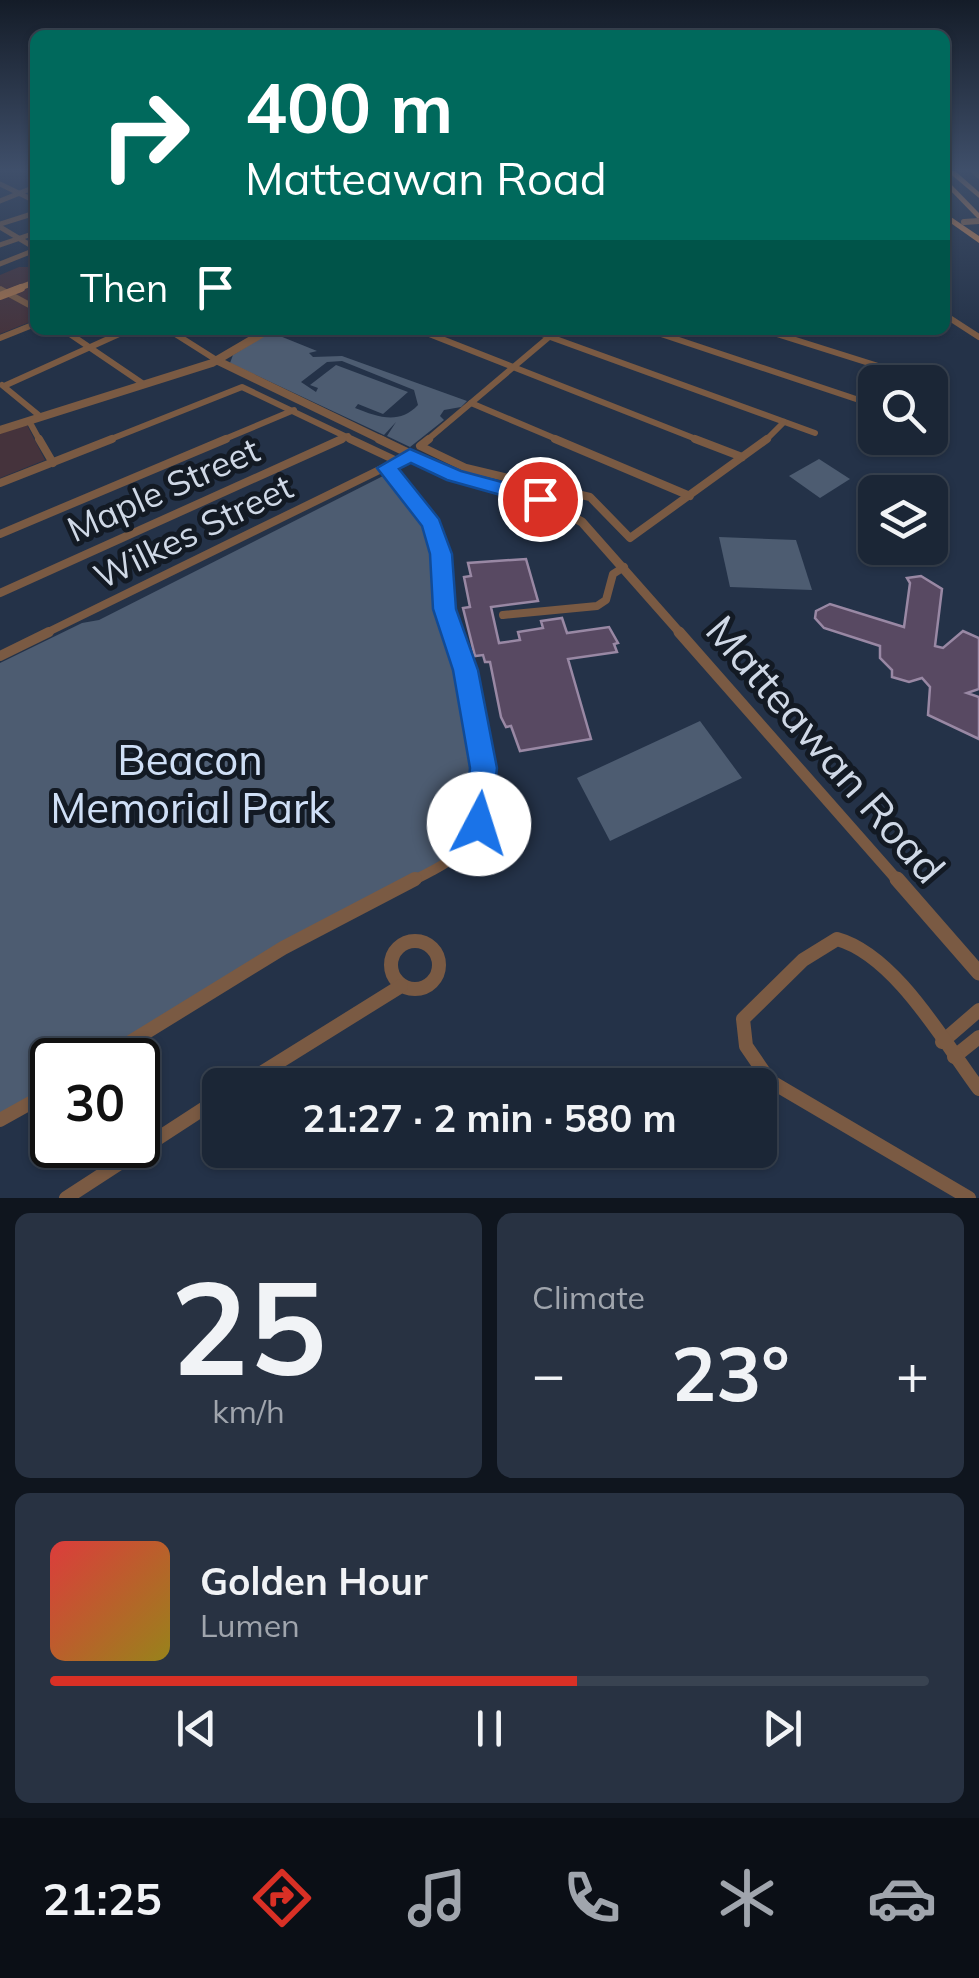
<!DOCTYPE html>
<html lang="en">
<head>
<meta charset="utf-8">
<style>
	:root { --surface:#1b2636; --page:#283242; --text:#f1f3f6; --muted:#a0a5ad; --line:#394351; --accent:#d93025 }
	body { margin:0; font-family:Mulish,sans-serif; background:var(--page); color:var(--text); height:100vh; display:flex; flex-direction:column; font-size:38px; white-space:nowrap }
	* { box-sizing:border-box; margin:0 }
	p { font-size:32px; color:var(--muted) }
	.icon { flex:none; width:55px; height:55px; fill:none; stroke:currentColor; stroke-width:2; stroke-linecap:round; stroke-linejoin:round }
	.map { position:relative; height:1198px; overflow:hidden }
	.details { display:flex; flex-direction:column; gap:15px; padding:15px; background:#0f151e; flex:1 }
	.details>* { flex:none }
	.guide { position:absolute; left:30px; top:30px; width:920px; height:305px; border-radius:15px; box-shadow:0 2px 8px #0004,0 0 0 2px var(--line); background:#00695c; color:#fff; overflow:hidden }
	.fabs { position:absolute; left:858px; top:365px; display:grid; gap:20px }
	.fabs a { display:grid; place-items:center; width:90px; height:90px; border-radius:15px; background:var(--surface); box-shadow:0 2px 8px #0004,0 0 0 2px var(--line); font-size:50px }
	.speed { position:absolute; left:30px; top:1038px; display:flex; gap:20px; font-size:50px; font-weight:700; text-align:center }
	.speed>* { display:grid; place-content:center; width:130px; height:130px; border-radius:50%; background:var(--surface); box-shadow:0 2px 8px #0004,0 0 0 2px var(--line); line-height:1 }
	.speed .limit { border:5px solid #111; border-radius:15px; background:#fff; color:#111 }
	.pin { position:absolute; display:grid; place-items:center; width:85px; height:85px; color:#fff; margin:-42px; border:5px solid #fff; border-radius:50%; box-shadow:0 2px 10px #0007 }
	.me { position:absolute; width:110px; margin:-55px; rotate:5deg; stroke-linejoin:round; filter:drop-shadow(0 0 8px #0008) }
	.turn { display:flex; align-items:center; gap:35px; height:210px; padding:0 50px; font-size:45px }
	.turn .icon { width:130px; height:130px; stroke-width:2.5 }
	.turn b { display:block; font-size:70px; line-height:85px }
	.then { display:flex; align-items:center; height:95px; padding:0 50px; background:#0003; gap:20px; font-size:38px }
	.big { font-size:75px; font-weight:700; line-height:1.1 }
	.details .card { flex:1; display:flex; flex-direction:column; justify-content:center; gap:15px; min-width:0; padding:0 35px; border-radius:15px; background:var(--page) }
	.details .dial { align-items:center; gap:0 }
	.dial b { font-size:130px; line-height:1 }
	.song { display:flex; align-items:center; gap:30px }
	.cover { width:120px; height:120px; border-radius:15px; background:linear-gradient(135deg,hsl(0 70% 55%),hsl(50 70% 35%)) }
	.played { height:10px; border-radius:5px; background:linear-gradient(90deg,var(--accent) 60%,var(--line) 60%) }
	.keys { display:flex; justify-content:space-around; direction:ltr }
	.heat { display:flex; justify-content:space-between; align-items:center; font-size:55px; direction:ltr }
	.details .tiles { flex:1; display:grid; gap:15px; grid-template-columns:1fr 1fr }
	.card:last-child { grid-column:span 2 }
	.trip { position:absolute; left:202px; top:1068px; width:575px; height:100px; border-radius:15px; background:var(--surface); box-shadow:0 2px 8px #0004,0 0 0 2px var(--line); font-weight:700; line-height:100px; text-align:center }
	.tab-bar { display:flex; height:160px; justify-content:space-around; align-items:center; background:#0b0f16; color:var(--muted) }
	.tab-bar .icon { width:70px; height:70px }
	.tab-bar .active { color:var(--accent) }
	.tab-bar b { font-size:45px; color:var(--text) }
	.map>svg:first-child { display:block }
	.commercial { fill:#45333c }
	.green { fill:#4d5c71; fill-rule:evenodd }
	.building { fill:#584962; stroke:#9988a4; stroke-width:2.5 }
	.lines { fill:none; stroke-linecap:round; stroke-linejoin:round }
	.minor-far4 { stroke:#7a5a43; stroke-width:5 }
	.minor-far3 { stroke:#7a5a43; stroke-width:6 }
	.minor-far2 { stroke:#7a5a43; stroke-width:8 }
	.minor-far1 { stroke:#7a5a43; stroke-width:10 }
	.minor { stroke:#7a5a43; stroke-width:14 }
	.tertiary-far3 { stroke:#7a5a43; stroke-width:8 }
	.tertiary-far2 { stroke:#7a5a43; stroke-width:9 }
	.tertiary-far1 { stroke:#7a5a43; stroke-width:11 }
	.tertiary { stroke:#7a5a43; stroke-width:15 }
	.secondary-far1 { stroke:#a2704b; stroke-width:6 }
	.secondary { stroke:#a2704b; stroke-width:8 }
	.motorway { fill:#dd8f53; fill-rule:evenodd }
	.secondary-bridge { stroke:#a2704b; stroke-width:6 }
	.route { fill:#1a73e8; stroke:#114b97; stroke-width:2.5 }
	.labels { text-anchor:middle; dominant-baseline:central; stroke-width:10; stroke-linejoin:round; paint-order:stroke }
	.street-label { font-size:35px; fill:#cfd8e6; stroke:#131a24 }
	.near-street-label { font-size:42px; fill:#cfd8e6; stroke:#131a24 }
	.near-park-label { font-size:42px; fill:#cfdff6; stroke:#131a24 }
</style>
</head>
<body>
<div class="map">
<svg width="979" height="1198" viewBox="0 0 979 1198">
	<rect width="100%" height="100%" fill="#243248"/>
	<g class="commercial">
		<path d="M19 267H35V320L0 334V275Z"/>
		<path d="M27 425 45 460 0 478V432Z"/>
	</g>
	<g class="green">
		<path d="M270 332 317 351 309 353 313 357 342 356 467 401 461 407 444 410 440 416 444 420 410 447 387 436 396 422 384 435 230 363 233 355ZM342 361 414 390 418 405C399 425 378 417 355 408L358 404 383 414 408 392 336 365 310 385 318 388 316 392 301 382 327 362Z"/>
		<path d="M819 459 850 479 820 498 789 476Z"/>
		<path d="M385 475 432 524 441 555 444 609 458 645 483 768 484 797 467 846 101 1060H52V1091L0 1120V663L82 623 99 620Z"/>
		<path d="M719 537 796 540 812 590 730 587Z"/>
		<path d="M700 721 742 778 610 841 577 778Z"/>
	</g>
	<g class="building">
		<path d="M526 559 538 601 491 607 499 643 520 640 518 632 543 628 541 621 562 618 567 633 609 627 618 643 614 644 617 652 568 659 591 739 520 751 511 726 506 727 501 717 490 662H485L483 655 475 656 463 608 470 607 464 577 471 576 468 563Z"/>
		<path d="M921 576 942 589 935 646 943 648 963 631 979 638V689L967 693 979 697V739L928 715 930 687 922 678 909 682 892 677V670L880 658V646L824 628 815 618 816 611 830 604 904 627 910 583 907 578Z"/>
	</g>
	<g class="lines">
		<g class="minor-far4">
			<path d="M973 171 979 176"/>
			<path d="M0 184 35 201"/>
			<path d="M0 201 35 187"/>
			<path d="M0 224 35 213"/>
			<path d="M0 227 35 248"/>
			<path d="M0 245 35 233"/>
			<path d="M0 264 35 250"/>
		</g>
		<g class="minor-far3">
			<path d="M0 289 35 308"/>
			<path d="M945 315 979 337"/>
			<path d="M64 330 142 383"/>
			<path d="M169 330 218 361"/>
			<path d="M419 330 701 441"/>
			<path d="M531 330 815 433"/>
			<path d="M649 330 856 399H867L875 392"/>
			<path d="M764 330 891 370 896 376 889 382"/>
			<path d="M886 330 896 333"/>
			<path d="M0 338 35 324"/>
			<path d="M2 385 41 417"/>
			<path d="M4 386 128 330"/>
			<path d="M471 403 561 441"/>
			<path d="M29 421 40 441"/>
			<path d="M106 441 242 387 355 441"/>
			<path d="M220 441 294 410"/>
			<path d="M337 441 348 436"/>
			<path d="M426 441 549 337"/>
			<path d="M765 441 784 422"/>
		</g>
		<g class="minor-far2">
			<path d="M39 439 53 463"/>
			<path d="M350 439 399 462"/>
			<path d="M429 439 420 446 466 468 590 497 630 538 767 439"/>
			<path d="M555 439 690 496"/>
			<path d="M695 439 742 457"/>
			<path d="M387 468 434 532 454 634"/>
			<path d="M0 483 112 439"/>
			<path d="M0 534 226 439"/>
			<path d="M0 593 342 439"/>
			<path d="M503 615 597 606 606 600 613 574 624 567"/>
			<path d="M44 634 410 455"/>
		</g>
		<g class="minor-far1">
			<path d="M0 656 49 632"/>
			<path d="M410 882C432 871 459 859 473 837 504 788 472 683 453 632"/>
		</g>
		<g class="minor">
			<circle cx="415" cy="965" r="24"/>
			<path d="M942 1042 979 1010"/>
			<path d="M954 1057 979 1037"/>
			<path d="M101 1060 283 948 415 879"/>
			<path d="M242 1085 401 986"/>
			<path d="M0 1120 52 1091"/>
			<path d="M66 1198 220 1098"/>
			<path d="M969 1198 770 1081 746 1046 743 1019 803 960 837 939C895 955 944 1042 979 1089"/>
		</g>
		<g class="tertiary-far3">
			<path d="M218 361 384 441"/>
			<path d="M0 430 212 363 268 330"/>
		</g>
		<path class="tertiary-far2" d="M379 439 454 475 540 499 582 522 681 634"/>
		<path class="tertiary-far1" d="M679 632 899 882"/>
		<path class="tertiary" d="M897 879 979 973"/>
		<path class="secondary-far1" d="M14 290 35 282"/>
		<path class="secondary" d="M0 296 21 288"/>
		<g class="motorway">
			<path d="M947 171H955L979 192V198Z"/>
			<path d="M945 178 979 213V220L945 185Z"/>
			<path d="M945 213 979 236V243L945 219Z"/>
		</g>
		<path class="secondary-bridge" d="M964 222 979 221"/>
	</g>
	<linearGradient id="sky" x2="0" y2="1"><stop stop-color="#141c28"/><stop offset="0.5" stop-color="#3f4f6a"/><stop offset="1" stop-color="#3f4f6a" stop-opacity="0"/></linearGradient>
	<rect width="979" height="339" fill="url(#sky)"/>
	<path class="route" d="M410 449 461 471 547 494 550 499 540 506 447 480 411 463 399 469 439 519 452 554 456 609 478 670 497 768 489 835 479 839 469 835 465 824 470 768 453 670 433 609 430 554 422 526 377 468Z"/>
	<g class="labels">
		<g class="street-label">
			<text transform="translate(163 489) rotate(-24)">Maple Street</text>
			<text transform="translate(193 531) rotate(-26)">Wilkes Street</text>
		</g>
		<g class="near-street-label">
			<text transform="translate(826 749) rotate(49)">Matteawan Road</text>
		</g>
		<g class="near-park-label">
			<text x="190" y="759">Beacon<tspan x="190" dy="48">Memorial Park</tspan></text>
		</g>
	</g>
</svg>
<div class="fabs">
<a><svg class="icon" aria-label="search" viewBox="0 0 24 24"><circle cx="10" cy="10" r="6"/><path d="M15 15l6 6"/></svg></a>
<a><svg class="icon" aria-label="layers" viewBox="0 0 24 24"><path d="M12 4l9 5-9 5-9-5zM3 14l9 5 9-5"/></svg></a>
</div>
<div class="speed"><div class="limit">30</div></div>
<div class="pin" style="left:540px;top:499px;background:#d93025"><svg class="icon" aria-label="arrive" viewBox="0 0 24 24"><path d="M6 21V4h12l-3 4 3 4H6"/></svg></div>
<svg class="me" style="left:479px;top:824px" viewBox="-20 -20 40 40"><circle r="19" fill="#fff"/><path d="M0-13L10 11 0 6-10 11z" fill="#1a73e8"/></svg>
<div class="trip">21:27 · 2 min · 580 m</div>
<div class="guide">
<div class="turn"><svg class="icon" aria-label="right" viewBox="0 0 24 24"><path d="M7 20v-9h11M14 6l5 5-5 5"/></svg><div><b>400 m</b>Matteawan Road</div></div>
<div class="then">Then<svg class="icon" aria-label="arrive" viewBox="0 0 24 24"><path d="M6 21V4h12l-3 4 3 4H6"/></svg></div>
</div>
</div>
<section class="details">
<div class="tiles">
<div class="card dial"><b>25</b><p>km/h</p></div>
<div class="card"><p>Climate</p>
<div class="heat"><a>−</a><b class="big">23°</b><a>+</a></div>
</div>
<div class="card">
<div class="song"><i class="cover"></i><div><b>Golden Hour</b><p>Lumen</p></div></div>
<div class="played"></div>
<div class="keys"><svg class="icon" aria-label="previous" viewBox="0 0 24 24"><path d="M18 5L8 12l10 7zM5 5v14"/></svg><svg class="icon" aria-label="pause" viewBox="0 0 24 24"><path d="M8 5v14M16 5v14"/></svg><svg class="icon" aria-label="next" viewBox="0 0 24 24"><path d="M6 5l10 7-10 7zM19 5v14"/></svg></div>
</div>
</div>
</section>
<nav class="tab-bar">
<b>21:25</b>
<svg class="icon active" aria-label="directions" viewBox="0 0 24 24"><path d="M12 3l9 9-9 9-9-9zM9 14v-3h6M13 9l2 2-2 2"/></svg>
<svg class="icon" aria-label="music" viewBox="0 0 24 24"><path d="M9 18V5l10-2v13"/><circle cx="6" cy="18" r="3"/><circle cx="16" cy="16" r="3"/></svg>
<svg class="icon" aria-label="phone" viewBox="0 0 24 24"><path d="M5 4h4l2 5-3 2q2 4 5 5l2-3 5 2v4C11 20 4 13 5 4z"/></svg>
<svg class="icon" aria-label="climate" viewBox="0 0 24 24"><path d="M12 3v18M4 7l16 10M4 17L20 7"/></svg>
<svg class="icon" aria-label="car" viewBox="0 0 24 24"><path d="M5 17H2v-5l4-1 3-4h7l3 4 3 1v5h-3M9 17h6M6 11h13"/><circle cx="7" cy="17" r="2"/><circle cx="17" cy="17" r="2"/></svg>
</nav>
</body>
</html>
